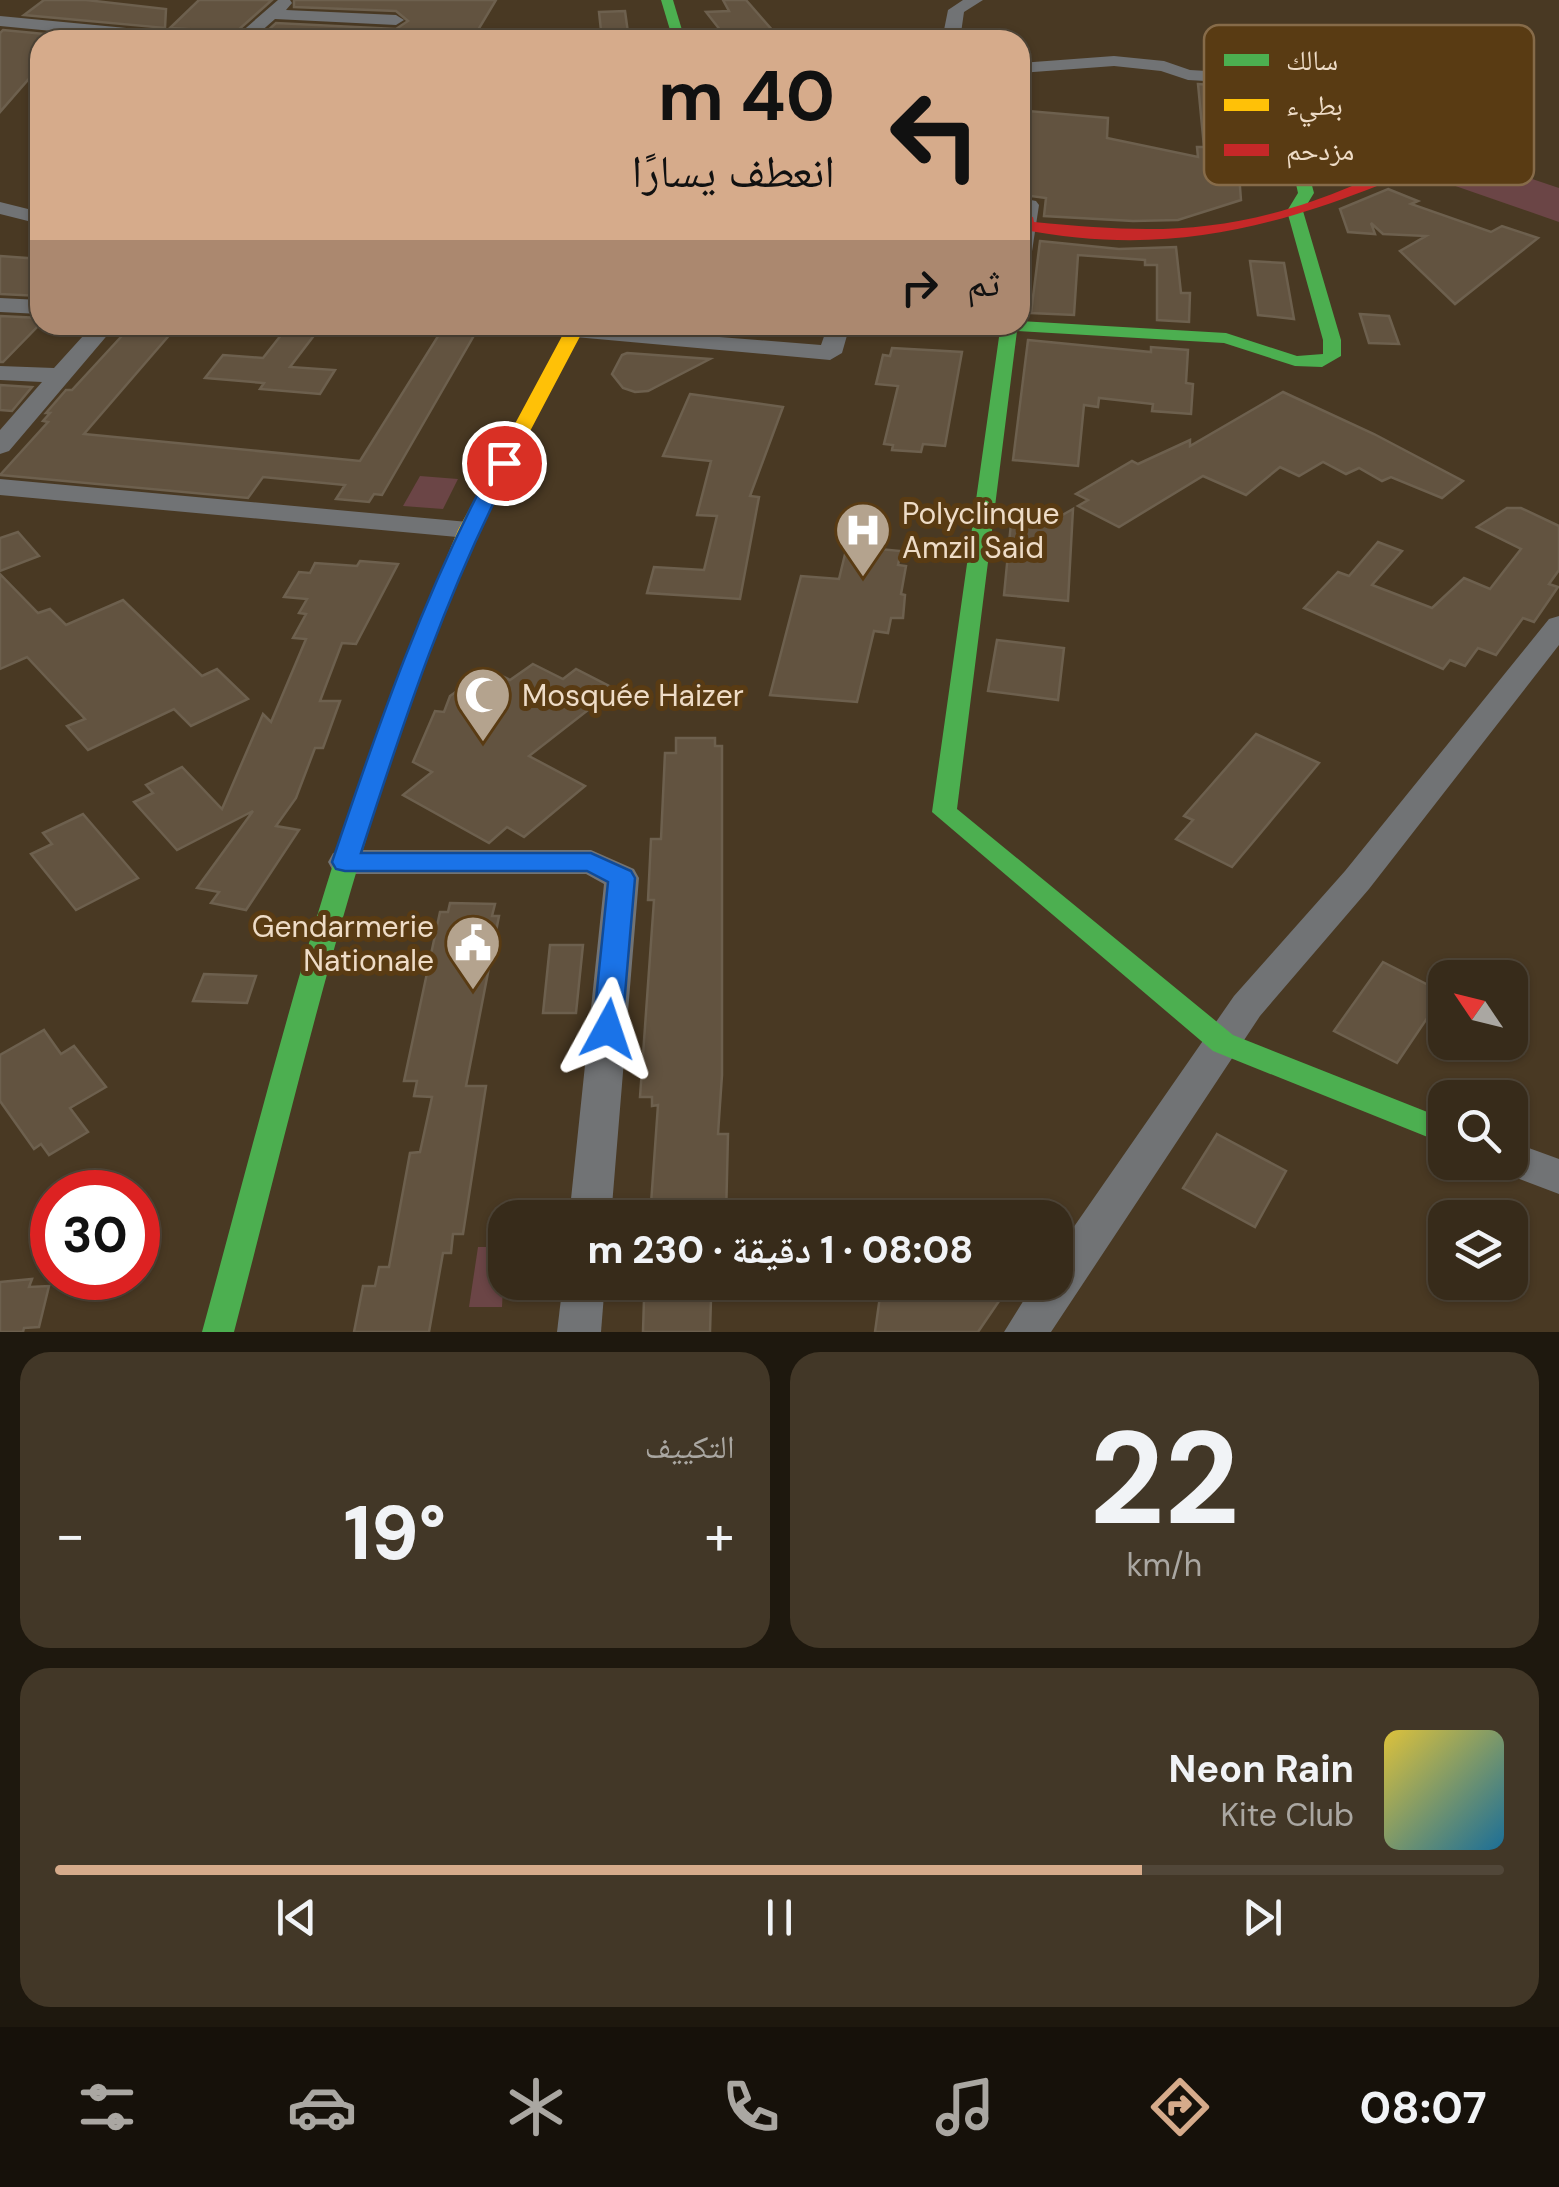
<!DOCTYPE html>
<html lang="ar">
<head>
<meta charset="utf-8">
<style>
	:root { --surface:#372b1a; --page:#423727; --text:#f1f3f6; --muted:#aaa7a2; --line:#514739; --accent:#d6ab8b }
	body { margin:0; font-family:"DM Sans","Noto Naskh Arabic",sans-serif; background:var(--page); color:var(--text); direction:rtl; height:100vh; display:flex; flex-direction:column; font-size:38px; white-space:nowrap }
	* { box-sizing:border-box; margin:0 }
	p { font-size:32px; color:var(--muted) }
	.icon { flex:none; width:55px; height:55px; fill:none; stroke:currentColor; stroke-width:2; stroke-linecap:round; stroke-linejoin:round }
	.map { position:relative; height:1332px; overflow:hidden; direction:ltr }
	.drawer { display:flex; flex-direction:column; gap:20px; padding:20px; background:#1e180e; flex:1 }
	.drawer>* { flex:none }
	.guide { position:absolute; left:30px; top:30px; width:1000px; height:305px; border-radius:30px; box-shadow:0 2px 8px #0004,0 0 0 2px var(--line); direction:rtl; background:#d6ab8b; color:#111; overflow:hidden }
	.needle { width:65px; rotate:305deg }
	.fabs { position:absolute; left:1428px; top:960px; display:grid; gap:20px }
	.fabs a { display:grid; place-items:center; width:100px; height:100px; border-radius:20px; background:var(--surface); box-shadow:0 2px 8px #0004,0 0 0 2px var(--line); font-size:50px }
	.speed { position:absolute; left:30px; top:1170px; display:flex; gap:20px; font-size:50px; font-weight:700; text-align:center }
	.speed>* { display:grid; place-content:center; width:130px; height:130px; border-radius:50%; background:var(--surface); box-shadow:0 2px 8px #0004,0 0 0 2px var(--line); line-height:1 }
	.speed .limit { border:15px solid #d22; background:#fff; color:#111 }
	.pin { position:absolute; display:grid; place-items:center; width:85px; height:85px; color:#fff; margin:-42px; border:5px solid #fff; border-radius:50%; box-shadow:0 2px 10px #0007 }
	.me { position:absolute; width:110px; margin:-55px; rotate:5deg; stroke-linejoin:round; filter:drop-shadow(0 0 8px #0008) }
	.turn { display:flex; align-items:center; gap:35px; height:210px; padding:0 30px; font-size:45px }
	.turn .icon { width:130px; height:130px; stroke-width:2.5 }
	.turn b { display:block; font-size:70px; line-height:85px }
	.then { display:flex; align-items:center; height:95px; padding:0 30px; background:#0003; gap:20px; font-size:38px }
	.big { font-size:75px; font-weight:800; line-height:1.1 }
	.drawer .widget { flex:1; display:flex; flex-direction:column; justify-content:center; gap:15px; min-width:0; padding:0 35px; border-radius:30px; background:var(--page) }
	.drawer .dial { align-items:center; gap:0 }
	.dial b { font-size:130px; line-height:1 }
	.song { display:flex; align-items:center; gap:30px }
	.cover { width:120px; height:120px; border-radius:15px; background:linear-gradient(135deg,hsl(50 70% 55%),hsl(200 70% 35%)) }
	.played { height:10px; border-radius:5px; background:linear-gradient(90deg,var(--accent) 75%,var(--line) 75%) }
	.keys { display:flex; justify-content:space-around; direction:ltr }
	.heat { display:flex; justify-content:space-between; align-items:center; font-size:55px; direction:ltr }
	.drawer .tiles { flex:1; display:grid; gap:20px; grid-template-columns:1fr 1fr }
	.widget:last-child { grid-column:span 2 }
	.trip { position:absolute; left:488px; top:1200px; width:585px; height:100px; border-radius:30px; background:var(--surface); box-shadow:0 2px 8px #0004,0 0 0 2px var(--line); font-weight:800; line-height:100px; text-align:center; direction:rtl }
	.tabs { display:flex; height:160px; justify-content:space-around; align-items:center; background:#16110a; color:var(--muted) }
	.tabs .icon { width:70px; height:70px }
	.tabs .current { color:var(--accent) }
	.tabs b { font-size:45px; color:var(--text) }
	.map>svg:first-child { display:block }
	.green { fill:#6b4546 }
	.building { fill:#625340; stroke:#6d604e; stroke-width:2.5 }
	.lines { fill:none; stroke-linecap:round; stroke-linejoin:round }
	.street { fill:#717375; fill-rule:evenodd }
	.fast { fill:#4caf50; fill-rule:evenodd }
	.slow { fill:#ffc107; fill-rule:evenodd }
	.jam { fill:#c62828; fill-rule:evenodd }
	.route { fill:#1a73e8; stroke:#114b97; stroke-width:2.5 }
	.labels { text-anchor:middle; dominant-baseline:central; stroke-width:10; stroke-linejoin:round; paint-order:stroke }
	.poi-label { font-size:30px; fill:#eedcc7; stroke:#593b13; text-anchor:start }
	.key { fill:#593b13; stroke:#866b49; stroke-width:2.5 }
	.key-label { font-size:28px; fill:#eedcc7 }
</style>
</head>
<body>
<div class="map">
<svg width="1559" height="1332" viewBox="0 0 1559 1332">
	<rect width="100%" height="100%" fill="#493923"/>
	<g class="green">
		<path d="M1479 161 1559 188V222L1441 181Z"/>
		<path d="M420 476 458 479 443 509 403 506Z"/>
		<path d="M478 1247H505L502 1307H469Z"/>
	</g>
	<g class="building">
		<path d="M44 0H86L166 9 165 28 24 15Z"/>
		<path d="M199 0H272L236 32 170 28Z"/>
		<path d="M294 0H496L472 40H265L272 33H265L276 23 396 29 408 21 396 11 294 7Z"/>
		<path d="M723 0H746L781 40H728L706 12 729 11Z"/>
		<path d="M625 11 629 40H602L599 12Z"/>
		<path d="M3 30 107 40H40V66L0 112V33Z"/>
		<path d="M1198 84 1247 88 1254 162 1238 161 1241 200 1178 220 1133 221 1044 216 1046 198 1023 195 1027 175H1021L1029 111 1108 118 1107 138 1198 157 1197 147H1204Z"/>
		<path d="M1388 189 1418 201 1411 204 1491 232 1502 226 1538 238 1455 304 1400 251 1426 236 1383 234 1371 223 1375 234 1348 232 1340 209Z"/>
		<path d="M1040 241 1119 249 1176 247 1181 293H1190L1189 322 1157 320V265H1145V260L1078 255 1074 315 1031 313Z"/>
		<path d="M0 256 40 259V296L0 294Z"/>
		<path d="M1250 261 1284 263 1294 319 1258 315Z"/>
		<path d="M1360 314 1389 316 1399 344 1369 343Z"/>
		<path d="M0 316 40 318V324L3 362H0Z"/>
		<path d="M132 325H178L84 434 360 461 445 325H480L382 495 374 494 369 502 336 499 345 485 263 477 248 498 0 475 48 422 43 421 50 413H46L66 390H72Z"/>
		<path d="M289 325H322L290 367 335 370 320 394 260 389 264 383 205 378 223 355 263 358Z"/>
		<path d="M1028 340 1151 352V347L1188 350 1186 383 1193 384 1191 414 1152 411 1153 404 1099 398 1098 407 1084 405 1078 466 1013 460Z"/>
		<path d="M892 348 962 352 945 446 923 444 921 452 892 450 893 445 884 444 898 386 876 384 883 355 890 356Z"/>
		<path d="M627 353 710 359 648 391 635 392 623 388 612 374 622 355Z"/>
		<path d="M0 385 32 387 12 411 0 410Z"/>
		<path d="M1283 392 1374 434 1463 481 1442 498 1391 477 1382 481 1359 468 1346 474 1323 462 1299 476 1280 467 1246 495 1203 476 1119 527 1078 506 1088 500 1076 494 1132 461 1138 464 1190 440V446Z"/>
		<path d="M690 394 783 407 750 496 759 497 740 599 647 593 654 567 704 570 717 516 697 515 711 461 663 456Z"/>
		<path d="M1507 508H1521L1559 526V570L1549 584 1558 587 1534 622 1523 618 1496 655 1478 648 1465 666 1450 660 1443 669 1304 608 1338 572 1349 576 1378 542 1402 551 1372 585 1432 608 1464 578 1490 589 1521 549 1477 527Z"/>
		<path d="M1073 509 1068 601 1004 595 1011 523 1043 526Z"/>
		<path d="M18 532 39 556 0 571V538Z"/>
		<path d="M847 546 901 551 898 565 906 566 901 594 905 595 903 618H891L888 633 874 631 857 702 770 695 801 576 839 579Z"/>
		<path d="M360 561 398 564 356 644 342 643 320 701H340L323 748H315L296 798 276 826 299 830 246 910 211 903 219 892 197 888 253 811 177 850 134 802 153 793 146 785 182 767 222 809 263 714 271 722 306 639 293 638 306 614 299 613 307 599 284 597 299 572 310 573 315 563 357 566Z"/>
		<path d="M0 574 38 613 50 609 66 625 123 600 202 676 217 669 248 699 191 726 174 709 88 750 67 726 85 719 27 657 0 669Z"/>
		<path d="M997 640 1064 648 1058 700 988 691Z"/>
		<path d="M533 664 563 679 576 669 615 689 529 756 585 786 524 837 507 827 489 843 403 795 432 772 413 762 435 711 444 712 450 696 488 669 510 680Z"/>
		<path d="M1256 734 1319 763 1232 867 1176 839 1193 820 1184 816Z"/>
		<path d="M676 738H715V746H722V1075L718 1134H728L726 1218H650L658 1105 652 1106V1097H640L654 900H648L651 839H661L665 753H676Z"/>
		<path d="M83 814 138 878 76 910 31 854 52 844 43 833Z"/>
		<path d="M450 903 495 904 492 916H499L466 1086H486L463 1234H453L451 1253H443L429 1332H354L363 1286H375L379 1267H389L410 1153 420 1152 432 1097 414 1096 417 1081H404L440 912H448Z"/>
		<path d="M550 945H583L576 1013H543Z"/>
		<path d="M1383 962 1444 993 1397 1063 1334 1031Z"/>
		<path d="M204 974 256 976 247 1003 193 1001Z"/>
		<path d="M44 1030 61 1054 74 1046 106 1087 70 1108 88 1132 49 1155 41 1144 34 1149 0 1101V1055Z"/>
		<path d="M1217 1134 1286 1171 1255 1227 1183 1188Z"/>
		<path d="M32 1279 29 1287 49 1286 39 1327 24 1328 23 1332H0V1282Z"/>
		<path d="M882 1282H1012L978 1332H875Z"/>
		<path d="M711 1298 710 1332H643L644 1299Z"/>
	</g>
	<g class="lines">
		<g class="street">
			<path d="M278 0H290L292 3 286 10 396 15 404 20 396 25 275 19 251 40H232Z"/>
			<path d="M963 0H983L964 12 960 40H942L948 10Z"/>
			<path d="M0 16 200 35 209 40H146L0 26Z"/>
			<path d="M1114 56 1164 61 1190 70 1277 75 1286 80 1277 85 1188 80 1161 71 1114 66 1020 73V63Z"/>
			<path d="M1020 198 1036 201 1039 205 1031 258 1020 264Z"/>
			<path d="M0 202 40 212V224L0 214Z"/>
			<path d="M0 298 40 300V314L0 312Z"/>
			<path d="M93 325H116L9 451 0 454V430L42 382 0 380V366L54 368Z"/>
			<path d="M567 325 821 345 828 325H850L842 353 830 360 575 337 563 330Z"/>
			<path d="M0 479 468 522 482 530 468 538 0 495Z"/>
			<path d="M1559 616V645L1369 889 1260 1016 1051 1332H1004L1035 1282H1055V1254L1234 996 1345 871 1549 619Z"/>
			<path d="M345 850H591L634 869 639 878 611 1218H569L604 884 586 874H345L333 871 328 862 333 853Z"/>
			<path d="M1510 1141 1559 1159V1194L1496 1170 1492 1162H1510Z"/>
			<path d="M563 1282H605L601 1332H557Z"/>
		</g>
		<g class="fast">
			<path d="M661 0H673L685 40H673Z"/>
			<path d="M1272 77 1507 87 1512 88 1528 112 1523 123 1462 150 1457 149V143L1512 118 1514 112 1503 95 1285 84 1314 193 1303 211 1341 340V356L1322 367 1295 366 1224 343 1017 331 957 809 1233 1035 1445 1119V1144L1213 1051 932 812 1000 330 989 325H1020V321L1226 333 1297 356 1323 354V340L1287 211 1298 193Z"/>
			<path d="M420 641 431 648C347 871 294 1102 234 1332H202C265 1102 321 871 409 648Z"/>
		</g>
		<path class="slow" d="M568 325H586L478 530 431 648 428 653H412L409 648 458 530Z"/>
		<path class="jam" d="M1462 142 1467 143V149C1312 215 1192 263 1020 229V215L1033 217 1034 222C1139 232 1211 236 1313 201 1363 184 1411 157 1462 142Z"/>
	</g>
	<path class="route" d="M504 457 514 463C448 587 404 720 361 853H591L631 871 635 878 622 1029 618 1037 608 1040 597 1037 593 1029 608 882 587 871H345L336 869 332 862C378 726 425 590 494 463Z"/>
	<defs>
		<g id="hospital-pin" transform="scale(2.875)"><path d="M0 17L-7.5 6A9.5 9.5 0 1 1 7.5 6Z" fill="#b4a38e" stroke="#593b13"/><path d="M-5-5h3v3.5h4V-5h3V5h-3V1.5h-4V5h-3Z" fill="#fff"/></g>
		<g id="mosque-pin" transform="scale(2.875)"><path d="M0 17L-7.5 6A9.5 9.5 0 1 1 7.5 6Z" fill="#b4a38e" stroke="#593b13"/><path d="M3.5-4.9A6 6 0 1 0 3.5 4.9A5 5 0 1 1 3.5-4.9Z" fill="#fff"/></g>
		<g id="civic-pin" transform="scale(2.875)"><path d="M0 17L-7.5 6A9.5 9.5 0 1 1 7.5 6Z" fill="#b4a38e" stroke="#593b13"/><path d="M-.6-6.5H3V-4.5H.6V-3L4-1V1h2V6H-6V1h2V-1L-.6-3ZM-1.2 2.5V6h2.4V2.5Z" fill="#fff"/></g>
	</defs>
	<g fill-rule="evenodd">
		<use href="#hospital-pin" x="863" y="530"/>
		<use href="#mosque-pin" x="483" y="695"/>
		<use href="#civic-pin" x="473" y="943"/>
	</g>
	<g class="labels">
		<g class="poi-label">
			<text x="902" y="513">Polyclinque<tspan x="902" dy="34">Amzil Said</tspan></text>
			<text x="522" y="695">Mosquée Haizer</text>
			<text x="434" y="926" text-anchor="end">Gendarmerie<tspan x="434" dy="34">Nationale</tspan></text>
		</g>
	</g>
	<rect x="1204" y="25" width="330" height="160" rx="15" class="key"/>
	<rect x="1224" y="54" width="45" height="12" fill="#4caf50"/>
	<rect x="1224" y="99" width="45" height="12" fill="#ffc107"/>
	<rect x="1224" y="144" width="45" height="12" fill="#c62828"/>
	<g class="key-label">
		<text x="1286" y="70">سالك</text>
		<text x="1286" y="115">بطيء</text>
		<text x="1286" y="160">مزدحم</text>
	</g>
</svg>
<div class="fabs">
<a><svg class="needle" viewBox="-14 -14 28 28"><path d="M0-13l5 13h-10z" fill="#e53935"/><path d="M0 13l5-13h-10z" fill="#aaa7a2"/></svg></a>
<a><svg class="icon" aria-label="search" viewBox="0 0 24 24"><circle cx="10" cy="10" r="6"/><path d="M15 15l6 6"/></svg></a>
<a><svg class="icon" aria-label="layers" viewBox="0 0 24 24"><path d="M12 4l9 5-9 5-9-5zM3 14l9 5 9-5"/></svg></a>
</div>
<div class="speed"><div class="limit">30</div></div>
<div class="pin" style="left:504px;top:463px;background:#d93025"><svg class="icon" aria-label="arrive" viewBox="0 0 24 24"><path d="M6 21V4h12l-3 4 3 4H6"/></svg></div>
<svg class="me" style="left:608px;top:1029px" viewBox="-20 -20 40 40"><path d="M0-17L14 15 0 8-14 15z" fill="#1a73e8" stroke="#fff" stroke-width="4"/></svg>
<div class="trip">08:08 · 1 دقيقة · 230 m</div>
<div class="guide">
<div class="turn"><svg class="icon" aria-label="left" viewBox="0 0 24 24"><path d="M17 20v-9H6M10 6l-5 5 5 5"/></svg><div><b>40 m</b>انعطف يسارًا</div></div>
<div class="then">ثم<svg class="icon" aria-label="right" viewBox="0 0 24 24"><path d="M7 20v-9h11M14 6l5 5-5 5"/></svg></div>
</div>
</div>
<section class="drawer">
<div class="tiles">
<div class="widget dial"><b>22</b><p>km/h</p></div>
<div class="widget"><p>التكييف</p>
<div class="heat"><a>−</a><b class="big">19°</b><a>+</a></div>
</div>
<div class="widget">
<div class="song"><i class="cover"></i><div><b>Neon Rain</b><p>Kite Club</p></div></div>
<div class="played"></div>
<div class="keys"><svg class="icon" aria-label="previous" viewBox="0 0 24 24"><path d="M18 5L8 12l10 7zM5 5v14"/></svg><svg class="icon" aria-label="pause" viewBox="0 0 24 24"><path d="M8 5v14M16 5v14"/></svg><svg class="icon" aria-label="next" viewBox="0 0 24 24"><path d="M6 5l10 7-10 7zM19 5v14"/></svg></div>
</div>
</div>
</section>
<nav class="tabs">
<b>08:07</b>
<svg class="icon current" aria-label="directions" viewBox="0 0 24 24"><path d="M12 3l9 9-9 9-9-9zM9 14v-3h6M13 9l2 2-2 2"/></svg>
<svg class="icon" aria-label="music" viewBox="0 0 24 24"><path d="M9 18V5l10-2v13"/><circle cx="6" cy="18" r="3"/><circle cx="16" cy="16" r="3"/></svg>
<svg class="icon" aria-label="phone" viewBox="0 0 24 24"><path d="M5 4h4l2 5-3 2q2 4 5 5l2-3 5 2v4C11 20 4 13 5 4z"/></svg>
<svg class="icon" aria-label="climate" viewBox="0 0 24 24"><path d="M12 3v18M4 7l16 10M4 17L20 7"/></svg>
<svg class="icon" aria-label="car" viewBox="0 0 24 24"><path d="M5 17H2v-5l4-1 3-4h7l3 4 3 1v5h-3M9 17h6M6 11h13"/><circle cx="7" cy="17" r="2"/><circle cx="17" cy="17" r="2"/></svg>
<svg class="icon" aria-label="filters" viewBox="0 0 24 24"><path d="M4 7h16M4 17h16"/><circle cx="9" cy="7" r="2"/><circle cx="15" cy="17" r="2"/></svg>
</nav>
</body>
</html>
